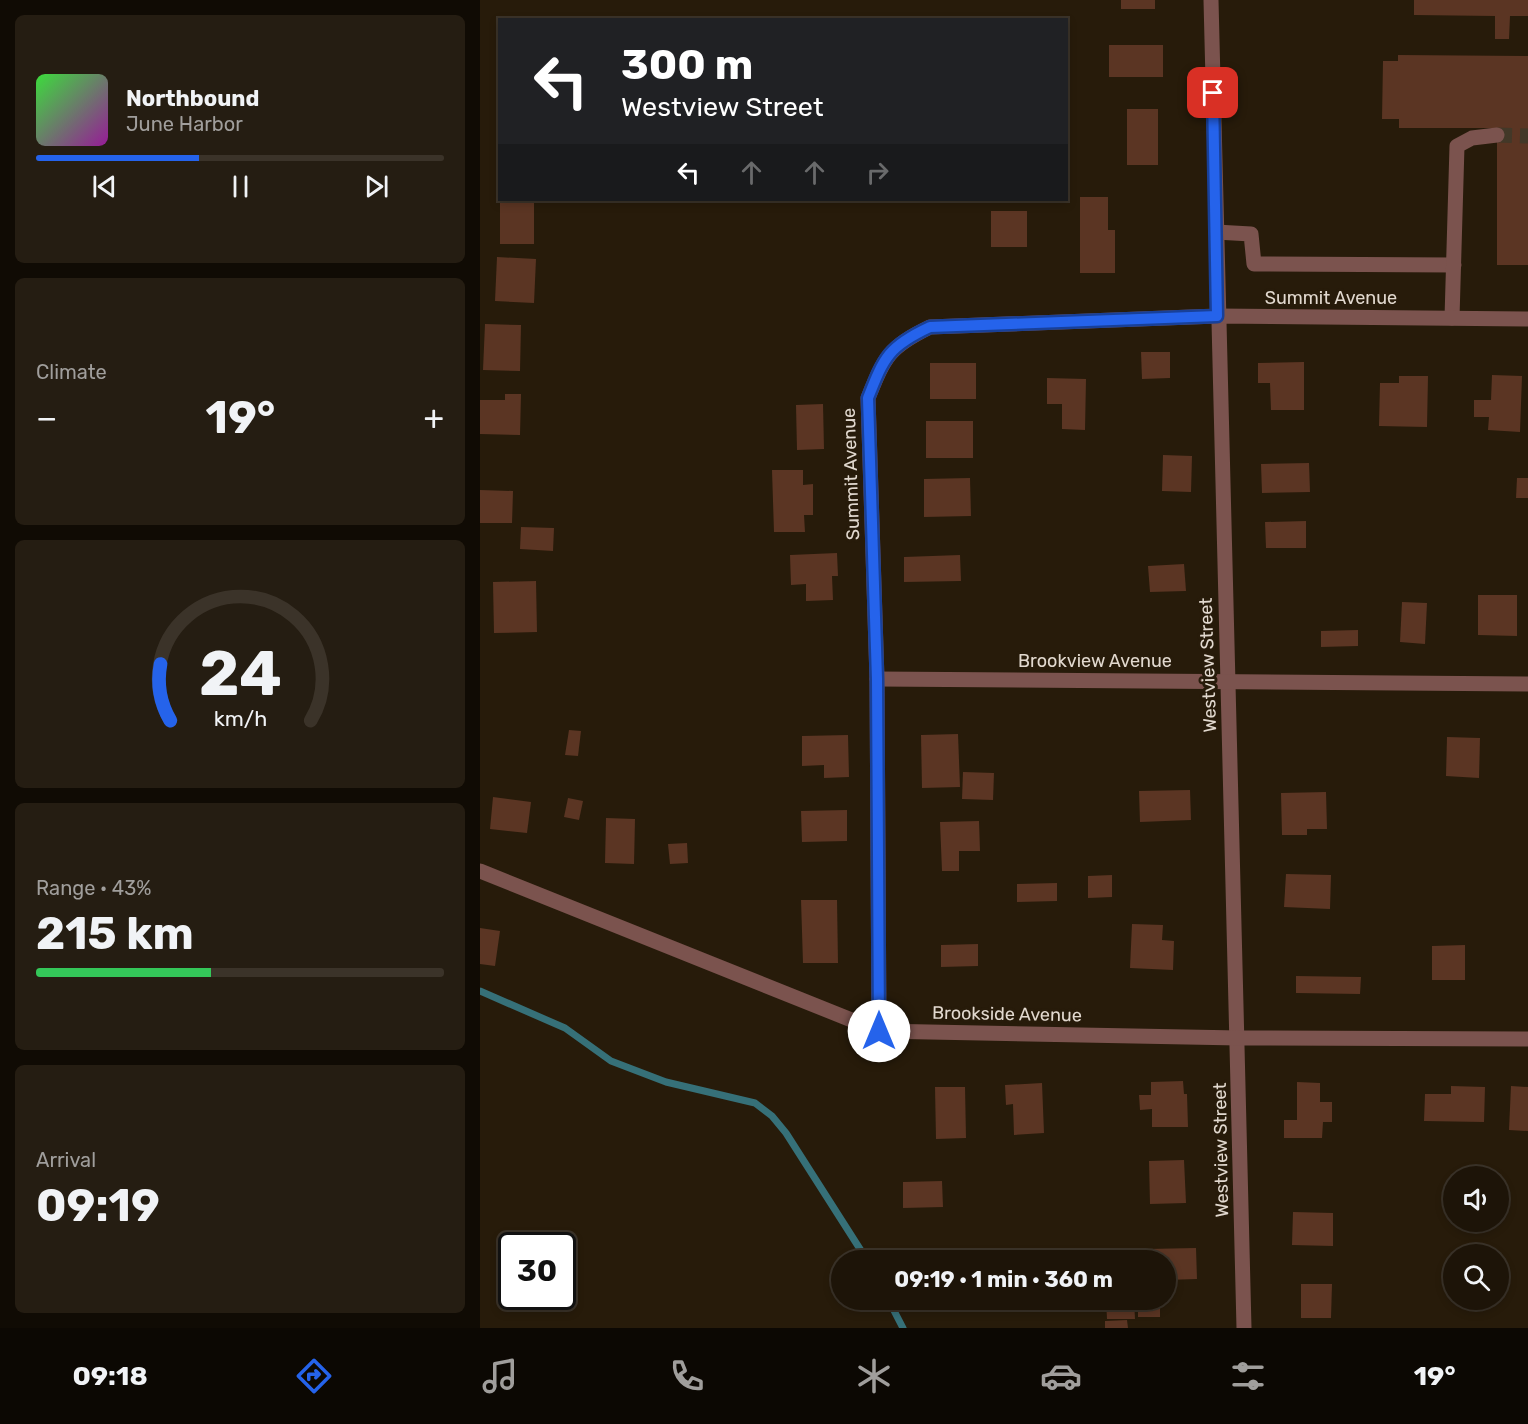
<!DOCTYPE html>
<html lang="en">
<head>
<meta charset="utf-8">
<style>
	:root { --surface:#1d1408; --page:#251d12; --text:#f1f3f6; --muted:#a09e9c; --line:#3b3329; --accent:#2563eb }
	body { margin:0; font-family:Rubik,sans-serif; background:var(--page); color:var(--text); height:100vh; display:flex; flex-direction:column; font-size:22px; white-space:nowrap }
	* { box-sizing:border-box; margin:0 }
	p { font-size:20px; color:var(--muted) }
	.icon { flex:none; width:33px; height:33px; fill:none; stroke:currentColor; stroke-width:2; stroke-linecap:round; stroke-linejoin:round }
	.map { position:relative; flex:1; overflow:hidden }
	.drawer { display:flex; flex-direction:column; gap:15px; padding:15px; background:#100b04; width:480px }
	.drawer>* { flex:none }
	.guide { position:absolute; left:18px; top:18px; width:570px; height:183px; border-radius:0px; box-shadow:0 3px 9px #0003,0 0 0 2px var(--line); background:#202124; color:#fff; overflow:hidden }
	.controls { position:absolute; left:963px; top:1166px; display:grid; gap:12px }
	.controls a { display:grid; place-items:center; width:66px; height:66px; border-radius:50%; background:var(--surface); box-shadow:0 3px 9px #0003,0 0 0 2px var(--line); font-size:30px }
	.speed { position:absolute; left:18px; top:1232px; display:flex; gap:12px; font-size:30px; font-weight:700; text-align:center }
	.speed>* { display:grid; place-content:center; width:78px; height:78px; border-radius:50%; background:var(--surface); box-shadow:0 3px 9px #0003,0 0 0 2px var(--line); line-height:1 }
	.speed .limit { border:3px solid #111; border-radius:9px; background:#fff; color:#111 }
	.pin { position:absolute; display:grid; place-items:center; width:51px; height:51px; color:#fff; margin:-26px; border-radius:12px; box-shadow:0 3px 9px #0006 }
	.me { position:absolute; width:66px; margin:-33px; rotate:0deg; stroke-linejoin:round; filter:drop-shadow(0 0 4px #0008) }
	.turn { display:flex; align-items:center; gap:21px; height:126px; padding:0 24px; font-size:27px }
	.turn .icon { width:78px; height:78px; stroke-width:2.5 }
	.turn b { display:block; font-size:42px; line-height:51px }
	.lanes { display:flex; align-items:center; height:57px; padding:0 24px; background:#0003; justify-content:center; gap:30px; direction:ltr }
	.lanes .off { opacity:.35 }
	.big { font-size:45px; font-weight:700; line-height:1.1 }
	.drawer .tile { flex:1; display:flex; flex-direction:column; justify-content:center; gap:9px; min-width:0; padding:0 21px; border-radius:9px; background:var(--page) }
	.drawer .dial { align-items:center; gap:0 }
	.dial svg { height:156px; overflow:visible; fill:none; stroke:var(--line); stroke-width:7; stroke-linecap:round; text-anchor:middle }
	.dial text { fill:var(--text); stroke:none }
	.song { display:flex; align-items:center; gap:18px }
	.cover { width:72px; height:72px; border-radius:9px; background:linear-gradient(135deg,hsl(120 70% 55%),hsl(300 70% 35%)) }
	.played { height:6px; border-radius:3px; background:linear-gradient(90deg,var(--accent) 40%,var(--line) 40%) }
	.keys { display:flex; justify-content:space-around; direction:ltr }
	.heat { display:flex; justify-content:space-between; align-items:center; font-size:33px; direction:ltr }
	.charge { height:9px; border-radius:4px; background:linear-gradient(90deg,#34c759 43%,var(--line) 0) }
	.trip { position:absolute; left:351px; top:1250px; width:345px; height:60px; border-radius:30px; background:var(--surface); box-shadow:0 3px 9px #0003,0 0 0 2px var(--line); font-weight:700; line-height:60px; text-align:center }
	.menu { display:flex; height:96px; justify-content:space-around; align-items:center; background:#0c0803; color:var(--muted) }
	.menu .icon { width:42px; height:42px }
	.menu .active { color:var(--accent) }
	.menu b { font-size:27px; color:var(--text) }
	main { display:flex; flex:1; min-height:0 }
	.map>svg:first-child { display:block }
	.lines { fill:none; stroke-linecap:round; stroke-linejoin:round }
	.stream { stroke:#367078; stroke-width:7 }
	.building { fill:#5b3523 }
	.minor-tunnel { stroke:#433828; stroke-width:15; stroke-dasharray:15 8; stroke-linecap:butt }
	.minor { stroke:#7b534e; stroke-width:15 }
	.route-casing { stroke:#184099; stroke-width:15 }
	.route { stroke:#2563eb; stroke-width:10 }
	.labels { text-anchor:middle; dominant-baseline:central; stroke-width:6; stroke-linejoin:round; paint-order:stroke }
	.street-label { font-size:18px; fill:#e2d9cf; stroke:#271b0a }
</style>
</head>
<body>
<main>
<section class="drawer">
<div class="tile">
<div class="song"><i class="cover"></i><div><b>Northbound</b><p>June Harbor</p></div></div>
<div class="played"></div>
<div class="keys"><svg class="icon" aria-label="previous" viewBox="0 0 24 24"><path d="M18 5L8 12l10 7zM5 5v14"/></svg><svg class="icon" aria-label="pause" viewBox="0 0 24 24"><path d="M8 5v14M16 5v14"/></svg><svg class="icon" aria-label="next" viewBox="0 0 24 24"><path d="M6 5l10 7-10 7zM19 5v14"/></svg></div>
</div>
<div class="tile"><p>Climate</p>
<div class="heat"><a>−</a><b class="big">19°</b><a>+</a></div>
</div>
<div class="tile dial"><svg viewBox="0 0 100 80">
<path d="M14 69A42 42 0 1 1 86 69"/>
<path d="M14 69A42 42 0 0 1 9 40" stroke="#2563eb"/>
<text x="50" y="56" font-size="32" font-weight="700">24</text>
<text x="50" y="72" font-size="11">km/h</text>
</svg></div>
<div class="tile"><p>Range · 43%</p><b class="big">215 km</b><div class="charge"></div></div>
<div class="tile"><p>Arrival</p><b class="big">09:19</b></div>
</section>
<div class="map">
<svg width="1048" height="1328" viewBox="0 0 1048 1328">
	<rect width="100%" height="100%" fill="#271b0a"/>
	<g class="lines">
		<g class="stream">
			<path d="M0 991 85 1028 131 1061 186 1082 275 1103 292 1116 306 1133 387 1260"/>
			<path d="M408 1299 423 1328"/>
		</g>
	</g>
	<g class="building">
		<rect x="641" y="0" width="34" height="9"/>
		<path d="M934 0H1048V16H1030L1029 39H1015V16L934 15Z"/>
		<rect x="629" y="45" width="54" height="32"/>
		<path d="M918 55 1048 56V265H1017V128H919V119H902L903 61H918Z"/>
		<rect x="647" y="109" width="31" height="56"/>
		<path d="M600 197H628V230H635V273H600Z"/>
		<rect x="20" y="200" width="34" height="44"/>
		<rect x="511" y="211" width="36" height="36"/>
		<path d="M17 257 56 259 54 303 15 301Z"/>
		<path d="M5 324 41 325 40 371 3 370Z"/>
		<path d="M661 352H690V378L662 379Z"/>
		<path d="M824 362V410H791L790 383H778V363Z"/>
		<rect x="450" y="363" width="46" height="36"/>
		<path d="M1012 375 1042 376 1040 432 1008 430 1009 417H994V400H1011Z"/>
		<path d="M919 376H948L947 427 899 426 900 383H919Z"/>
		<path d="M567 378 606 379 605 430 582 429V404H567Z"/>
		<path d="M25 394H41L40 435 0 434V400H25Z"/>
		<path d="M343 404 344 449 317 450 316 405Z"/>
		<rect x="446" y="421" width="47" height="37"/>
		<path d="M683 455 712 456 711 492 682 491Z"/>
		<path d="M829 463 830 492 782 493 781 464Z"/>
		<path d="M292 470H323V485L333 484V515H324L325 532H294Z"/>
		<path d="M490 478 491 516 444 517V479Z"/>
		<path d="M1037 478H1048V498H1036Z"/>
		<path d="M0 490 33 491 32 523H0Z"/>
		<path d="M826 521V548H786L785 522Z"/>
		<path d="M41 527 74 528 73 551 40 549Z"/>
		<path d="M357 553 358 576H352L353 600 326 601V584L311 585 310 555Z"/>
		<path d="M480 555 481 581 424 582V557Z"/>
		<path d="M704 564 706 591 670 592 668 566Z"/>
		<path d="M56 581 57 632 14 633 13 582Z"/>
		<path d="M998 595H1037V636L998 635Z"/>
		<path d="M922 602 947 603 945 644 920 642Z"/>
		<path d="M878 630V646L841 647V631Z"/>
		<path d="M89 730 101 731 98 756 85 755Z"/>
		<path d="M478 734 480 787 442 788 441 735Z"/>
		<path d="M368 735 369 777 344 778V765L322 766V736Z"/>
		<path d="M967 737 1000 738 999 778 966 776Z"/>
		<path d="M483 772 514 773 513 800 482 799Z"/>
		<path d="M710 790 711 820 660 822 659 791Z"/>
		<path d="M846 792 847 829H827V835H802L801 793Z"/>
		<path d="M13 797 51 802 47 833 10 829Z"/>
		<path d="M88 798 103 801 99 820 84 817Z"/>
		<path d="M367 810V841L322 842 321 811Z"/>
		<path d="M126 818 155 819 154 864 125 863Z"/>
		<path d="M499 821 500 851H479V871H462L460 822Z"/>
		<path d="M207 843 208 863 190 864 188 844Z"/>
		<path d="M806 874 851 875 850 909 804 907Z"/>
		<path d="M632 875V897L608 898V876Z"/>
		<path d="M577 883V901L537 902V884Z"/>
		<path d="M321 900H357L358 963H323Z"/>
		<path d="M652 924 683 925 682 940 694 941 693 970 650 968Z"/>
		<path d="M0 928 20 931 15 966 0 964Z"/>
		<path d="M498 944V966L461 967V945Z"/>
		<path d="M985 945V980H952V946Z"/>
		<path d="M816 976 881 977 880 994 816 993Z"/>
		<path d="M703 1081 704 1094H707L708 1127H672V1109L660 1110 659 1095H671V1082Z"/>
		<path d="M817 1082 840 1083V1102H852V1122H843L842 1138H804V1120H817Z"/>
		<path d="M562 1083 564 1133 534 1135 533 1104 526 1105 525 1085Z"/>
		<path d="M971 1086 1005 1087 1004 1122 944 1121 945 1094H971Z"/>
		<path d="M1031 1086 1048 1087V1131L1029 1130Z"/>
		<path d="M455 1087H485L486 1138 456 1139Z"/>
		<path d="M704 1160 706 1203 670 1204 669 1161Z"/>
		<path d="M462 1181 463 1207 423 1208V1182Z"/>
		<path d="M813 1212 853 1213V1246L812 1245Z"/>
		<path d="M716 1248 717 1279 686 1280V1260H667V1249Z"/>
		<path d="M821 1284H852L851 1318H821Z"/>
		<path d="M626 1299H654L655 1319H627Z"/>
		<rect x="658" y="1299" width="22" height="18"/>
		<path d="M647 1320 648 1328H625V1321Z"/>
	</g>
	<g class="lines">
		<path class="minor-tunnel" d="M1017 135 1048 136"/>
		<g class="minor">
			<path d="M731 0 764 1328"/>
			<path d="M736 232 771 234 774 264 974 265"/>
			<path d="M972 318 977 146 992 138 1017 135"/>
			<path d="M397 679 1048 684"/>
			<path d="M0 871 399 1031 759 1038 1048 1039"/>
			<path d="M399 1031 397 679 388 398C405 356 409 347 450 327L737 316 1048 319"/>
		</g>
	</g>
	<g class="lines">
		<g class="route-casing">
			<path id="route" d="M399 1031 397 679 388 398C404 357 409 346 450 327L737 316 733 93"/>
		</g>
		<use href="#route" class="route"/>
	</g>
	<g class="labels">
		<g class="street-label">
			<text x="851" y="298">Summit Avenue</text>
			<text transform="translate(371 474) rotate(-92)">Summit Avenue</text>
			<text x="615" y="661">Brookview Avenue</text>
			<text transform="translate(728 665) rotate(-92)">Westview Street</text>
			<text transform="translate(527 1014) rotate(1)">Brookside Avenue</text>
			<text transform="translate(741 1150) rotate(-91)">Westview Street</text>
		</g>
	</g>
</svg>
<div class="controls">
<a><svg class="icon" aria-label="sound" viewBox="0 0 24 24"><path d="M4 9h4l5-4v14l-5-4H4zM17 9q2 3 0 6"/></svg></a>
<a><svg class="icon" aria-label="search" viewBox="0 0 24 24"><circle cx="10" cy="10" r="6"/><path d="M15 15l6 6"/></svg></a>
</div>
<div class="speed"><div class="limit">30</div></div>
<div class="pin" style="left:733px;top:93px;background:#d93025"><svg class="icon" aria-label="arrive" viewBox="0 0 24 24"><path d="M6 21V4h12l-3 4 3 4H6"/></svg></div>
<svg class="me" style="left:399px;top:1031px" viewBox="-20 -20 40 40"><circle r="19" fill="#fff"/><path d="M0-13L10 11 0 6-10 11z" fill="#2563eb"/></svg>
<div class="trip">09:19 · 1 min · 360 m</div>
<div class="guide">
<div class="turn"><svg class="icon" aria-label="left" viewBox="0 0 24 24"><path d="M17 20v-9H6M10 6l-5 5 5 5"/></svg><div><b>300 m</b>Westview Street</div></div>
<div class="lanes"><svg class="icon" aria-label="left" viewBox="0 0 24 24"><path d="M17 20v-9H6M10 6l-5 5 5 5"/></svg><svg class="icon off" aria-label="ahead" viewBox="0 0 24 24"><path d="M12 20V5M6 11l6-6 6 6"/></svg><svg class="icon off" aria-label="ahead" viewBox="0 0 24 24"><path d="M12 20V5M6 11l6-6 6 6"/></svg><svg class="icon off" aria-label="right" viewBox="0 0 24 24"><path d="M7 20v-9h11M14 6l5 5-5 5"/></svg></div>
</div>
</div>
</main>
<nav class="menu">
<b>09:18</b>
<svg class="icon active" aria-label="directions" viewBox="0 0 24 24"><path d="M12 3l9 9-9 9-9-9zM9 14v-3h6M13 9l2 2-2 2"/></svg>
<svg class="icon" aria-label="music" viewBox="0 0 24 24"><path d="M9 18V5l10-2v13"/><circle cx="6" cy="18" r="3"/><circle cx="16" cy="16" r="3"/></svg>
<svg class="icon" aria-label="phone" viewBox="0 0 24 24"><path d="M5 4h4l2 5-3 2q2 4 5 5l2-3 5 2v4C11 20 4 13 5 4z"/></svg>
<svg class="icon" aria-label="climate" viewBox="0 0 24 24"><path d="M12 3v18M4 7l16 10M4 17L20 7"/></svg>
<svg class="icon" aria-label="car" viewBox="0 0 24 24"><path d="M5 17H2v-5l4-1 3-4h7l3 4 3 1v5h-3M9 17h6M6 11h13"/><circle cx="7" cy="17" r="2"/><circle cx="17" cy="17" r="2"/></svg>
<svg class="icon" aria-label="filters" viewBox="0 0 24 24"><path d="M4 7h16M4 17h16"/><circle cx="9" cy="7" r="2"/><circle cx="15" cy="17" r="2"/></svg>
<b>19°</b>
</nav>
</body>
</html>
